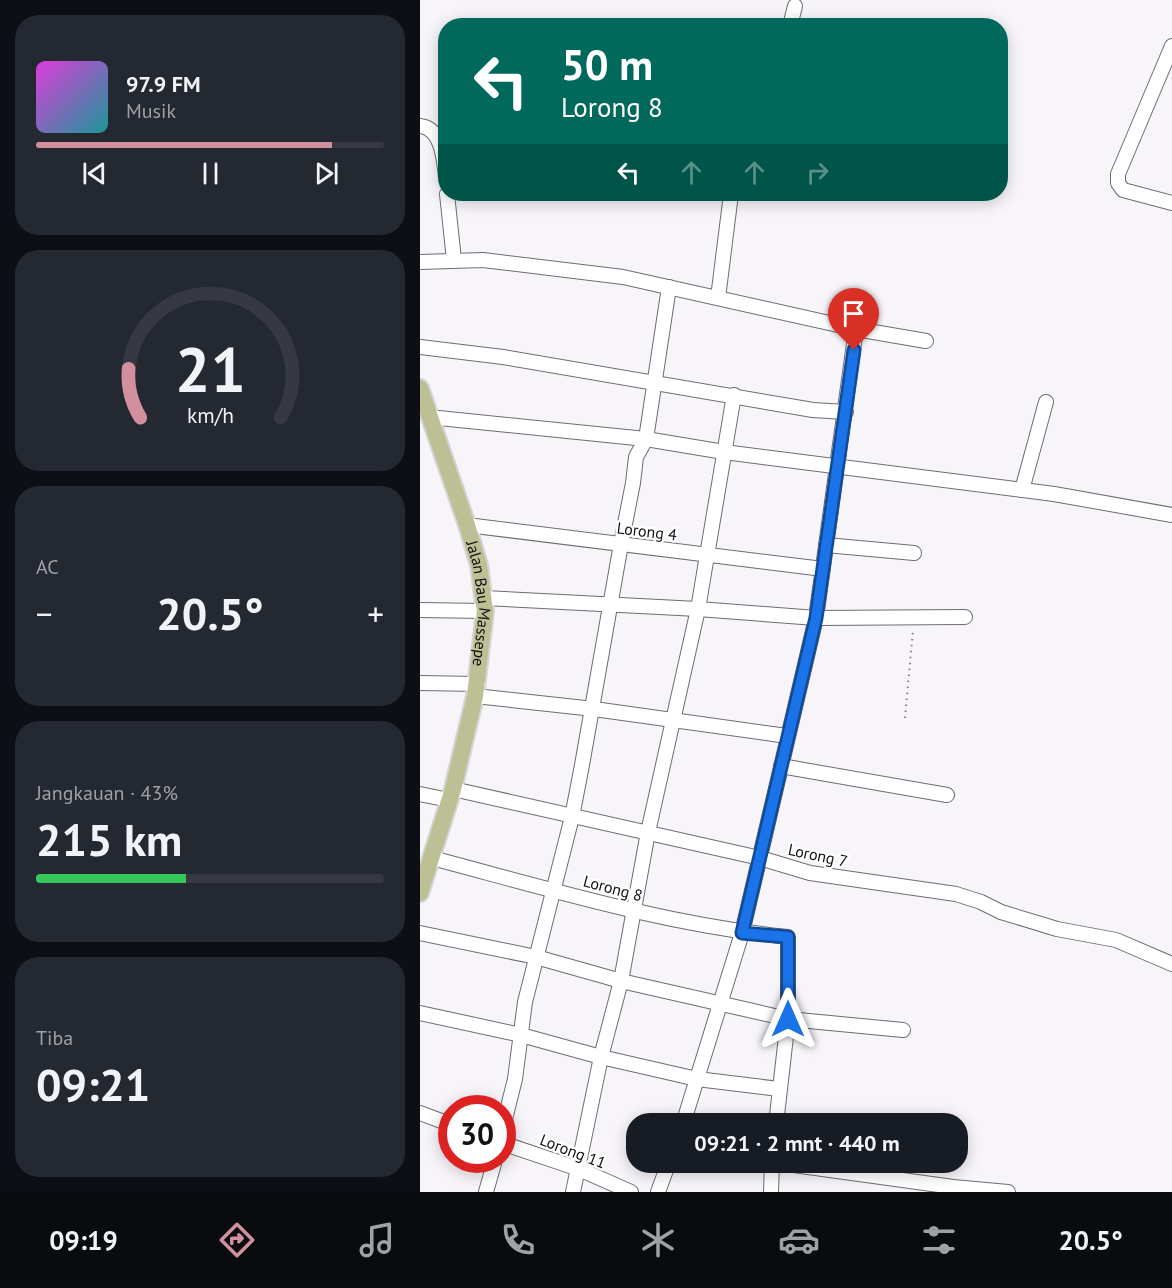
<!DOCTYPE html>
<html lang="id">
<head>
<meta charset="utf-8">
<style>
	:root { --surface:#171b24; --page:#242831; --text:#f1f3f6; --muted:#9ea1a6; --line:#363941; --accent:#d2909f }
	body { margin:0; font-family:"PT Sans",sans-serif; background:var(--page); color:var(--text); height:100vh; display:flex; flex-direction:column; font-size:22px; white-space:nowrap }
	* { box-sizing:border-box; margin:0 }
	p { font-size:20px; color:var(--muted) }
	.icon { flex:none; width:33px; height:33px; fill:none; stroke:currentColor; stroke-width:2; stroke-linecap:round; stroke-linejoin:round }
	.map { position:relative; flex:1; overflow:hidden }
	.sheet { display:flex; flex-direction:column; gap:15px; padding:15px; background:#0d0f14; width:420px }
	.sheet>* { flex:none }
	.hud { position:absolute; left:18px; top:18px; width:570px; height:183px; border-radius:24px; box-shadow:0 3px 15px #0003; background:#00695c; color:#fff; overflow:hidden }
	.speed { position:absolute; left:18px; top:1095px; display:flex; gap:12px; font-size:30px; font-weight:700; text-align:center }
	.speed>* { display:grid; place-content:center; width:78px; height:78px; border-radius:50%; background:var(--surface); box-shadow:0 3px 15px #0003; line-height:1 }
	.speed .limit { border:9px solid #d22; background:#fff; color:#111 }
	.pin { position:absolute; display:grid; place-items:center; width:51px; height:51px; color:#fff; margin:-62px -26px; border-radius:50% 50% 50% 0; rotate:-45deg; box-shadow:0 0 6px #0007 }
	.pin .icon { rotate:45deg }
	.me { position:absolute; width:66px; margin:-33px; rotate:0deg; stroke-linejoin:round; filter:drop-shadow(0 0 4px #0008) }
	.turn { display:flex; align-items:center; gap:21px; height:126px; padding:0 24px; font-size:27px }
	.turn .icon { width:78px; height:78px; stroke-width:2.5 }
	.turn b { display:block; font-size:42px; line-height:51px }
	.lanes { display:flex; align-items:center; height:57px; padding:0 24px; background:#0003; justify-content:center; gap:30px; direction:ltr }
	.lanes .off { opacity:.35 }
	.big { font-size:45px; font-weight:800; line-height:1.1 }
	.sheet .widget { flex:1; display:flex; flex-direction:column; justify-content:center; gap:9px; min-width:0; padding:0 21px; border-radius:24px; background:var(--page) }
	.sheet .dial { align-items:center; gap:0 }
	.dial svg { height:156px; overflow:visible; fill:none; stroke:var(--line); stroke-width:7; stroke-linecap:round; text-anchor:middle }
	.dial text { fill:var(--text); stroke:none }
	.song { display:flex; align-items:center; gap:18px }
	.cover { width:72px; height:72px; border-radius:9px; background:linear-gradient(135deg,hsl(300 70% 55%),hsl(180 70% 35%)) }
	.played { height:6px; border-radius:3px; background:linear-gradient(90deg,var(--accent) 85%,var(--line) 85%) }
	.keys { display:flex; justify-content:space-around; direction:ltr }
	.heat { display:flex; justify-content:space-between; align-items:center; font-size:33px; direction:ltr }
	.charge { height:9px; border-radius:4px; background:linear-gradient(90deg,#34c759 43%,var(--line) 0) }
	.trip { position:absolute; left:206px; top:1113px; width:342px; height:60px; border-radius:24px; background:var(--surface); box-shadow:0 3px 15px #0003; font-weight:800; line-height:60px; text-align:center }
	.tabs { display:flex; height:96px; justify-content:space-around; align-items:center; background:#090b0e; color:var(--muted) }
	.tabs .icon { width:42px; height:42px }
	.tabs .selected { color:var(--accent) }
	.tabs b { font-size:27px; color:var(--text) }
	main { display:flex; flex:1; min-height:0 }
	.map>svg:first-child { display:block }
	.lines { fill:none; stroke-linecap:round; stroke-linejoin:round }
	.minor-casing { stroke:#6e6c70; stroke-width:16 }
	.major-casing { stroke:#d4d4d4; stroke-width:20 }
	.path { stroke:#828184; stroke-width:2; stroke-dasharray:1.5 4.5; stroke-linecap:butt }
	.minor { stroke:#fff; stroke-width:14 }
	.major { stroke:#bdc094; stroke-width:16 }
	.route-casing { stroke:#114b97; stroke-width:15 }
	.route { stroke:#1a73e8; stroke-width:10 }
	.labels { text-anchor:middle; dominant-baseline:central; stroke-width:4.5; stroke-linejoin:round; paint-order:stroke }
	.street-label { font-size:16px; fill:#111112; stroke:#fff }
</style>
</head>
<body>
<main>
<section class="sheet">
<div class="widget">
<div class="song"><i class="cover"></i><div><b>97.9 FM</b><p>Musik</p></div></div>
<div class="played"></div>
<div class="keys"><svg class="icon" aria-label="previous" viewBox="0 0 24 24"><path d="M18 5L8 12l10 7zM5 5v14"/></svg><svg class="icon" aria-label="pause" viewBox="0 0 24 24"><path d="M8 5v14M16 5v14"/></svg><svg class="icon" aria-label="next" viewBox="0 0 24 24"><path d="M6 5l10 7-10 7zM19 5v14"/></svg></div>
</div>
<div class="widget dial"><svg viewBox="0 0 100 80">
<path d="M14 69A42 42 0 1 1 86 69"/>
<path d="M14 69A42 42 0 0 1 8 44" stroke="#d2909f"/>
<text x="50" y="56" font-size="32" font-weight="700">21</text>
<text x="50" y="72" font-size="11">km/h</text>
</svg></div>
<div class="widget"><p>AC</p>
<div class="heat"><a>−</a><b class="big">20.5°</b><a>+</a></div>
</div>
<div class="widget"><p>Jangkauan · 43%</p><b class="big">215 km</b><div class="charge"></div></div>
<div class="widget"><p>Tiba</p><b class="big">09:21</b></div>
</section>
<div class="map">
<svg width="752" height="1192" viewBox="0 0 752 1192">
	<rect width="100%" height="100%" fill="#f7f5fa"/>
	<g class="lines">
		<g class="minor-casing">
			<g id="minor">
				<path d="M370 26 375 6"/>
				<path d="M752 46 698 174V183L703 190 752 203"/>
				<path d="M0 126C22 128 24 160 26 177"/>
				<path d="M27 194 34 260"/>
				<path d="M0 262 63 260 203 277 436 329 506 341"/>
				<path d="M298 298 311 194"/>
				<path d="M0 347 83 357 393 410 426 412"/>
				<path d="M9 417 226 439 304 452 634 494 752 515"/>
				<path d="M602 490 626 402"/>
				<path d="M47 525 403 569"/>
				<path d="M406 545 494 553"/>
				<path d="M64 598 278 609 396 618 545 617"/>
				<path d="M0 610 65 611"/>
				<path d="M0 683 58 684"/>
				<path d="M55 696 174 709 367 736"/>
				<path d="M361 766 527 795"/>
				<path d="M33 789 340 858 390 873 536 894 561 902 581 912 637 929 696 940 752 964"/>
				<path d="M0 794 29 800"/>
				<path d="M12 858C129 889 247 925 368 937V1019L356 1124"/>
				<path d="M0 933 116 957 201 981 368 1019 483 1030"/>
				<path d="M0 1013 101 1035 181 1057 277 1079 359 1089"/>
				<path d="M0 1113 32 1125"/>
				<path d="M263 1124 322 933 396 618 436 329"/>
				<path d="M82 1131 95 1079 105 1002 152 817 162 765 201 544 213 483 216 457 226 439 249 287"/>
				<path d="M82 1143 159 1169 211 1192"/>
				<path d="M352 1162 533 1187 588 1192"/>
				<path d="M66 1192 75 1160"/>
				<path d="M153 1192 181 1057 201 981 228 832 278 609 314 395"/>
				<path d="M238 1192 249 1162"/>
				<path d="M351 1192 352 1162"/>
			</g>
		</g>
		<g class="major-casing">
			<g id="major">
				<path id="s1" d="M0 388 47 525 59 565 65 611 55 696 33 789 0 893"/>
			</g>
		</g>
		<path class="path" d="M485 718 493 630"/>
		<use href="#minor" class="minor"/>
		<use href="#major" class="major"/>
	</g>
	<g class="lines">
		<g class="route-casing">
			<path id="route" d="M368 1019V937L322 933 396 618 434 350"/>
		</g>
		<use href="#route" class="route"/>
	</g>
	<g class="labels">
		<g class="street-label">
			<text transform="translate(227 531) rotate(7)">Lorong 4</text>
			<text stroke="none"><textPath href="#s1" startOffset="225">Jalan Bau Massepe</textPath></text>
			<text transform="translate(398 855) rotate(12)">Lorong 7</text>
			<text transform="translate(193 888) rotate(15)">Lorong 8</text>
			<text transform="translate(153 1151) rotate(21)">Lorong 11</text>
		</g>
	</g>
</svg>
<div class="speed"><div class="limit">30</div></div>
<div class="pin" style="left:434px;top:350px;background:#d93025"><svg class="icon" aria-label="arrive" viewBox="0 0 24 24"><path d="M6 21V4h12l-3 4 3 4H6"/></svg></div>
<svg class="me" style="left:368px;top:1019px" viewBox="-20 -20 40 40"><path d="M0-17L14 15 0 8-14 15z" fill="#1a73e8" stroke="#fff" stroke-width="4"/></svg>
<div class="trip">09:21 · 2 mnt · 440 m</div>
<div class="hud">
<div class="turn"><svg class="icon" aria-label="left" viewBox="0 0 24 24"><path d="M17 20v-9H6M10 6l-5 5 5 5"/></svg><div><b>50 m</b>Lorong 8</div></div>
<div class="lanes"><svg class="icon" aria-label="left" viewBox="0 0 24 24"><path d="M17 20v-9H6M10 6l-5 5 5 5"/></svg><svg class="icon off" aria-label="ahead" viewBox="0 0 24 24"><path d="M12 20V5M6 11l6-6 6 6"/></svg><svg class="icon off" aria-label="ahead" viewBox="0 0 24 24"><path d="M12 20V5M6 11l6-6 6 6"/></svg><svg class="icon off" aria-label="right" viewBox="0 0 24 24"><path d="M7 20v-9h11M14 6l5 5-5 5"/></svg></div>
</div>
</div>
</main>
<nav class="tabs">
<b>09:19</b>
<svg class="icon selected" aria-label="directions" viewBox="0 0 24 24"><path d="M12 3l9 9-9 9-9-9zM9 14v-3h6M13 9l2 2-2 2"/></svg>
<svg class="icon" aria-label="music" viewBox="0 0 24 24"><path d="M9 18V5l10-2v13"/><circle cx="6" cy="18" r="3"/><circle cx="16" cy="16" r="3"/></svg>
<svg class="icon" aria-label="phone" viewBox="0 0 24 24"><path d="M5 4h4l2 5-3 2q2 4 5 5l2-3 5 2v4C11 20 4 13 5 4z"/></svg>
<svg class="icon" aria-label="climate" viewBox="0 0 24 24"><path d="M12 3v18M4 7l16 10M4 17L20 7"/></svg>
<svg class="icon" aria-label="car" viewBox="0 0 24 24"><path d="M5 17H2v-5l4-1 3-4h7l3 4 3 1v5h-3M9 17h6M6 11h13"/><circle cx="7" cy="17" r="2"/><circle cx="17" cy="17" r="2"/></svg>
<svg class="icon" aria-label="filters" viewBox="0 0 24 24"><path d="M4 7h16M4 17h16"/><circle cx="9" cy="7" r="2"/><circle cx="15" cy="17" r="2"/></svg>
<b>20.5°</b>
</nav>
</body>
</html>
